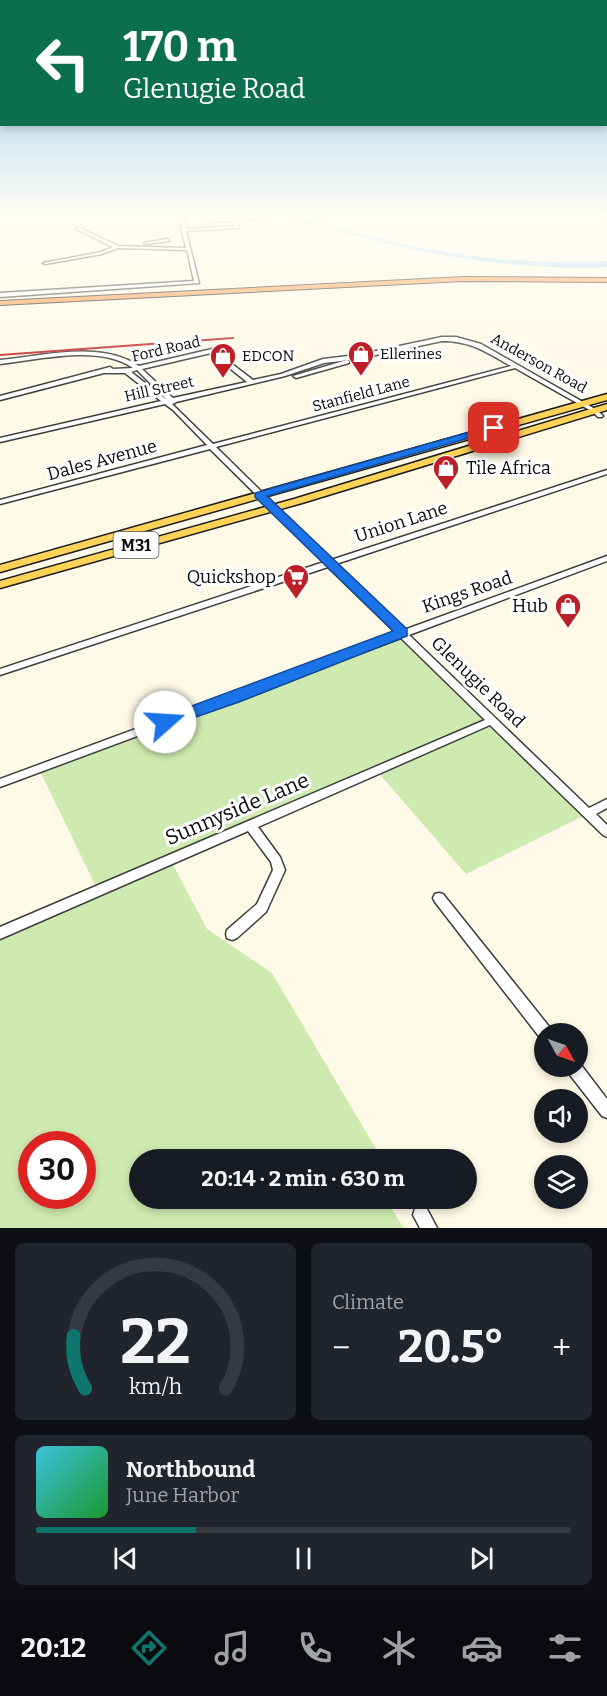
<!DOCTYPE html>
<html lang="en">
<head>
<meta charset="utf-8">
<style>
	:root { --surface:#171b24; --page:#20242c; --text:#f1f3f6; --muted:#9ea1a6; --line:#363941; --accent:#0f766e }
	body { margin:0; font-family:Bitter,serif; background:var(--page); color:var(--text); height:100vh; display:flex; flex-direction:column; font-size:22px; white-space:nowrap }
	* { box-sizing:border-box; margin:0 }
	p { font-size:20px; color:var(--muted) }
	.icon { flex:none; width:33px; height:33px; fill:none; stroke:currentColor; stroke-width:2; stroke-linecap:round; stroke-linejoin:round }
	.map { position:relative; height:1228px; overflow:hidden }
	.drawer { display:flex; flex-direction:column; gap:15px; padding:15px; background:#0d0f14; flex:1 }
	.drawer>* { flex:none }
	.hud { position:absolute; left:0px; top:0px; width:608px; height:126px; box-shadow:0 3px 9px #0003; background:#0b6e4f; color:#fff; overflow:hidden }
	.needle { width:39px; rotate:130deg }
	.fabs { position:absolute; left:534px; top:1023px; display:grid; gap:12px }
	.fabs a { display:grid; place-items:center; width:54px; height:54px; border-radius:50%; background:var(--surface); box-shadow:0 3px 9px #0003; font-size:30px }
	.speed { position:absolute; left:18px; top:1131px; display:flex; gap:12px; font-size:30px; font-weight:700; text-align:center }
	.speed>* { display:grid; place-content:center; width:78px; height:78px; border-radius:50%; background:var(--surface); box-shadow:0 3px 9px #0003; line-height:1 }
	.speed .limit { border:9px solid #d22; background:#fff; color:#111 }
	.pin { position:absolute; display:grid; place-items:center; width:51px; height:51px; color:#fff; margin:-26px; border-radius:12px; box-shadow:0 3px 9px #0006 }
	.me { position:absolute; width:66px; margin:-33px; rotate:71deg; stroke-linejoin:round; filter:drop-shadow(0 0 4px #0008) }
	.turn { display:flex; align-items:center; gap:21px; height:126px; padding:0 24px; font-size:27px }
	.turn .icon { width:78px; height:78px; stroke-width:2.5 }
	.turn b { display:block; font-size:42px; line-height:51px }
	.big { font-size:45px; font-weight:700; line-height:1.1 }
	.drawer .card { flex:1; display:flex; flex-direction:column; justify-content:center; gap:9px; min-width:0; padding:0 21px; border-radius:9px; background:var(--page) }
	.drawer .dial { align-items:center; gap:0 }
	.dial svg { height:156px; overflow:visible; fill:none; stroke:var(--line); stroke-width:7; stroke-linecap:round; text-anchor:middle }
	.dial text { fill:var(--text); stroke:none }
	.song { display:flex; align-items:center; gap:18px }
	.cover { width:72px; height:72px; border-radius:9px; background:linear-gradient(135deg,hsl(190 70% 55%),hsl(130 70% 35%)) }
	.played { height:6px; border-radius:3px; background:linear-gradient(90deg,var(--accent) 30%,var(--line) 30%) }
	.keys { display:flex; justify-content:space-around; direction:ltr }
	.heat { display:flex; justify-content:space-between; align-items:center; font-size:33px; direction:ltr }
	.drawer .tiles { flex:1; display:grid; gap:15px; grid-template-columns:1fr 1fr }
	.card:last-child { grid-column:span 2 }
	.trip { position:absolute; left:129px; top:1149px; width:348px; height:60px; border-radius:30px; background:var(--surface); box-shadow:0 3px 9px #0003; font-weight:700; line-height:60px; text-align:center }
	.menu { display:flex; height:96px; justify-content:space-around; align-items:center; background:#090b0e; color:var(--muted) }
	.menu .icon { width:42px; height:42px }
	.menu .current { color:var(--accent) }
	.menu b { font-size:27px; color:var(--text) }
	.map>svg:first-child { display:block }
	.green { fill:#cfeab0; fill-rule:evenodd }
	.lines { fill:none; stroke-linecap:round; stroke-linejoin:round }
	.river { fill:#aadcf8; fill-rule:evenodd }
	.minor-casing { stroke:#3d3d3d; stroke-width:3 }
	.major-casing { stroke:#1b1b1b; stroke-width:3 }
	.highway-casing { stroke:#1b1b1b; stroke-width:2 }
	.minor { fill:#fff; fill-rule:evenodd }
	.major { fill:#fed358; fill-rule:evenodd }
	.highway { fill:#fa984a; fill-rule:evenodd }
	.rail { stroke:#bd1f28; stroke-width:2 }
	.route { fill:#1a73e8; stroke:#114b97; stroke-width:1.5 }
	.labels { text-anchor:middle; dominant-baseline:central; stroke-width:6; stroke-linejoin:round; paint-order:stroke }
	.far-street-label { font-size:15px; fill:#0a0a0a; stroke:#fff }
	.far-poi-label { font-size:15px; fill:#0a0a0a; stroke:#fff; text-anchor:start }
	.shield { fill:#fff; stroke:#545454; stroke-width:1.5 }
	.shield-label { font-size:16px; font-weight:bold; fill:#0a0a0a }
	.street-label { font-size:18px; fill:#0a0a0a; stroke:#fff }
	.poi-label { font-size:18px; fill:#0a0a0a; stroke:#fff; text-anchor:end }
	.near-street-label { font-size:21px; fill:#0a0a0a; stroke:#fff }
</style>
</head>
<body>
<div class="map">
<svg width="607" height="1228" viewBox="0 0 607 1228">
	<rect width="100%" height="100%" fill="#fffae7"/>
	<path class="green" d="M402 633 589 813 466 874 376 770 170 859 207 929 272 973 382 1159 140 1160V1198L385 1199 404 1228H0V934L98 891 39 769ZM32 1144H82V1196H32Z"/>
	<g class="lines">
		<path class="river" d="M284 215H295C395 248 502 267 607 261V267C517 271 432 256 345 233 326 228 300 226 284 215Z"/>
		<g class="minor-casing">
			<g id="minor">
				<path d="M178 215H182L186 229 234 226 232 221 207 222 209 220 263 217 265 218 236 221 239 227 237 228 186 231 199 283 0 297V293L194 281 187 250 118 248 102 254 45 264 43 263 101 252 113 247 76 229 78 227 118 246 186 248Z"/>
				<path d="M167 239 169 241 146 244 144 243Z"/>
				<path d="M442 337H456L481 344 597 410 603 416 602 417H598L593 412 515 368 216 447 331 560 607 470V474L336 564 404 630 607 556V561L409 635 589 808 607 799V808L596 814 607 825V837L603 835 490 725 258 827 280 857 285 870 266 912 237 938 232 940 227 938 226 934 227 930 257 904 273 870 271 862 248 831 0 939V927L485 720 401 638 0 787V779L396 633 328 567 0 675V669L324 562 210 449 0 504V500L207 445 173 410 165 404 0 442V438L161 401 125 373H104L0 400V396L110 367 113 369 133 368C98 344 39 360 0 364V360C44 356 99 340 139 366L212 349 253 380 281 374 323 359 357 355ZM442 341C471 341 486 352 511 366L213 444 172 404 175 403 176 402 285 376 324 363 357 359ZM211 353 247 382 173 398 142 369ZM137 370 167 400 131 372Z"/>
				<path d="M347 360 349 361V363L296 378 293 376Z"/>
				<path d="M439 893 443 894 551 1029 553 1034H544V1040L541 1039 435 902 433 898 435 894Z"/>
				<path d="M578 1061 607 1099V1118L602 1116 567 1071 565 1066H578Z"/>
				<path d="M421 1207 427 1209 437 1228H420L413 1215 415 1209Z"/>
			</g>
		</g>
		<g class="major-casing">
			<g id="major">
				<path d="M607 394V400L0 572V565Z"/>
				<path d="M607 404V410L302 503 0 588V581L294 499Z"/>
			</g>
		</g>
		<g class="highway-casing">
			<path id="highway" d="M463 277 607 278V282L463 281 0 305V301Z"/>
		</g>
		<use href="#minor" class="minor"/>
		<use href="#major" class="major"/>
		<use href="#highway" class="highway"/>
		<path class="rail" d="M0 355 233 338"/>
	</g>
	<linearGradient id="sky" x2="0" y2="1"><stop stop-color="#8fc4ee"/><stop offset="0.56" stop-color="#fffdf4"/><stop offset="1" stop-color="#fffdf4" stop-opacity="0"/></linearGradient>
	<rect width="607" height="387" fill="url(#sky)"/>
	<path class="route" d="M494 425 497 426V430L267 496 407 629V636L239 702 170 726H159L157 722 159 718 393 631 255 497V493Z"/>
	<defs>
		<g id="shop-pin" transform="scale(1.35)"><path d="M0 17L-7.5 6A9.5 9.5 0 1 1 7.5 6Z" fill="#bd1f28" stroke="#fff"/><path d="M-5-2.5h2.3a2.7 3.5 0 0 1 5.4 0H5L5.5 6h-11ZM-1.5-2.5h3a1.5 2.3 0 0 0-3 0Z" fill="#fff"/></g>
		<g id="supermarket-pin" transform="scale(1.35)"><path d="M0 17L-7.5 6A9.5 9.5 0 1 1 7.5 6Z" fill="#bd1f28" stroke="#fff"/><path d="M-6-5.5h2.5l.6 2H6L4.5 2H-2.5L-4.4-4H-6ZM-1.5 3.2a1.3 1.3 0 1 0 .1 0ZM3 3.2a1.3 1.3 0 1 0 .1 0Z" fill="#fff"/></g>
	</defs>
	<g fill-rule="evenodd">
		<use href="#shop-pin" x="361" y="354"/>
		<use href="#shop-pin" x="223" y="356"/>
		<use href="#shop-pin" x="446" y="468"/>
		<use href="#supermarket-pin" x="296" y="577"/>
		<use href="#shop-pin" x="568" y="606"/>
	</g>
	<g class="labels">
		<g class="far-street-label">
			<text transform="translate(166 349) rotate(-13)">Ford Road</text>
			<text transform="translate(539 363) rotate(29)">Anderson Road</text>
			<text transform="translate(159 389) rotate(-13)">Hill Street</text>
			<text transform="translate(361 394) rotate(-15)">Stanfield Lane</text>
		</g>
		<g class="far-poi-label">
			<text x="380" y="354">Ellerines</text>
			<text x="242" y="356">EDCON</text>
		</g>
		<rect class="shield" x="113.5" y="532" width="45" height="26" rx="4.5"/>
		<g class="shield-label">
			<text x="136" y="545">M31</text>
		</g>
		<g class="street-label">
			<text transform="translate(102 460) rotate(-15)">Dales Avenue</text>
			<text transform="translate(401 522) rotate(-18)">Union Lane</text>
			<text transform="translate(467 592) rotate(-19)">Kings Road</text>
			<text transform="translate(478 682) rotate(44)">Glenugie Road</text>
		</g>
		<g class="poi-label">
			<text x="466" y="468" text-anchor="start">Tile Africa</text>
			<text x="276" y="577">Quickshop</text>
			<text x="548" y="606">Hub</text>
		</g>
		<g class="near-street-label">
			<text transform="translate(237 809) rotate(-23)">Sunnyside Lane</text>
		</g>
	</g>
</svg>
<div class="fabs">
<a><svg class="needle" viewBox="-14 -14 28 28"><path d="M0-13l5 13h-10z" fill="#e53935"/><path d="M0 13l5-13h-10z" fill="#9ea1a6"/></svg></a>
<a><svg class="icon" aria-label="sound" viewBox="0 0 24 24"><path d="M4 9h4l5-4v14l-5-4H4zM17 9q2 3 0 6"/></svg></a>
<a><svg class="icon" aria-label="layers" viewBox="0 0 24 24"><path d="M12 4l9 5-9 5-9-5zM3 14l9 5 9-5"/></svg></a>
</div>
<div class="speed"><div class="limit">30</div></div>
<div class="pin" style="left:494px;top:428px;background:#d93025"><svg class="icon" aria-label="arrive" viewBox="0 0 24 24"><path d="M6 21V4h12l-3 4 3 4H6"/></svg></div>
<svg class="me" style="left:165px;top:722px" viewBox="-20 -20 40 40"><circle r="19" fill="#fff"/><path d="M0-13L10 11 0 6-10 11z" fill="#1a73e8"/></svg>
<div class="trip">20:14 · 2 min · 630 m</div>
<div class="hud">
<div class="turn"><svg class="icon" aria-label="left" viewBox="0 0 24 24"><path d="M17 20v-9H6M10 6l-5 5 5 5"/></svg><div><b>170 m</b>Glenugie Road</div></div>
</div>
</div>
<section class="drawer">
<div class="tiles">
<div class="card dial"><svg viewBox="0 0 100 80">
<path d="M14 69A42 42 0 1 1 86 69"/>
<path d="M14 69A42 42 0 0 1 8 42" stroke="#0f766e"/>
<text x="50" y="56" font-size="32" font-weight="700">22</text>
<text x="50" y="72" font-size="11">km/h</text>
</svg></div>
<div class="card"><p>Climate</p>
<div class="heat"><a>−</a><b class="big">20.5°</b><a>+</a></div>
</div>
<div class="card">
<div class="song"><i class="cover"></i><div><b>Northbound</b><p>June Harbor</p></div></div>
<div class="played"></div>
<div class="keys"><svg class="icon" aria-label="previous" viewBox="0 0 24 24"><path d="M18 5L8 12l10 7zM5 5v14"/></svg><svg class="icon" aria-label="pause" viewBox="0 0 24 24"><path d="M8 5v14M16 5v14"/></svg><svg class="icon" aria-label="next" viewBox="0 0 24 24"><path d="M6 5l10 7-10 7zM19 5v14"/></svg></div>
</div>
</div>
</section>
<nav class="menu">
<b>20:12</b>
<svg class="icon current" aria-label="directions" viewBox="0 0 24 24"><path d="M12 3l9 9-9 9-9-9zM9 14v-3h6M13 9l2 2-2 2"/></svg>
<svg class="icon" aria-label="music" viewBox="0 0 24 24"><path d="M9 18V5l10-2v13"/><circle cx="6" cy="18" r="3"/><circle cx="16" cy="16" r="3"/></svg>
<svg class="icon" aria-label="phone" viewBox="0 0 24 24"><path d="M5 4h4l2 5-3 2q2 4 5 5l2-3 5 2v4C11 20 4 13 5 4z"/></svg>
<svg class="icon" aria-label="climate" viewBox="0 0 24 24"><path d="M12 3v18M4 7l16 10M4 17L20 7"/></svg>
<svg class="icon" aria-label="car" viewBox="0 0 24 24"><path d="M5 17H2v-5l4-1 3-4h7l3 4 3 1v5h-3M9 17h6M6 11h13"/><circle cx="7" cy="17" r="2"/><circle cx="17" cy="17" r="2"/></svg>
<svg class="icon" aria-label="filters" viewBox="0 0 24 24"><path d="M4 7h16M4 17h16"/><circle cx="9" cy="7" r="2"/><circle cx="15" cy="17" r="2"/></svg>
</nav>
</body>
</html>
